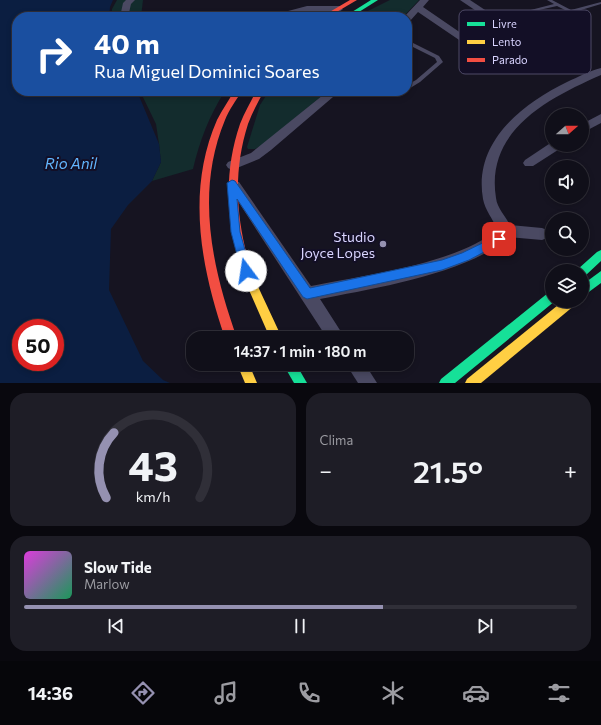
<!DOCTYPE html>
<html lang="pt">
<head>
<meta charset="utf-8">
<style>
	:root { --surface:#100f19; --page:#1e1d26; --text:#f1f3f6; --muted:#9c9ca2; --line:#302f38; --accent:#9591b1 }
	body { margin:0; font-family:Commissioner,sans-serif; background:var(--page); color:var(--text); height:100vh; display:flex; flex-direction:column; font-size:15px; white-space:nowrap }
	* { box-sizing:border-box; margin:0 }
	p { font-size:13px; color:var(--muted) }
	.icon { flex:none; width:22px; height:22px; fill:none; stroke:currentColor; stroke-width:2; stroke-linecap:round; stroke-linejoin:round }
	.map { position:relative; height:383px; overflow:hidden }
	.sheet { display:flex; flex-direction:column; gap:10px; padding:10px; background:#09080e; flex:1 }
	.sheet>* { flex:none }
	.top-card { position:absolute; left:12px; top:12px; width:400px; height:84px; border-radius:16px; box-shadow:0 2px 6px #0003,0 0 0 1px var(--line); background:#1a4fa0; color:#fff; overflow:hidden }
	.needle { width:26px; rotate:69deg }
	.controls { position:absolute; left:545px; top:108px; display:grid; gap:8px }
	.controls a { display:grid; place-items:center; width:44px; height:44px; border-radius:50%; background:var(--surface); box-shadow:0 2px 6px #0003,0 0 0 1px var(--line); font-size:20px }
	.speed { position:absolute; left:12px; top:319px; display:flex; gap:8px; font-size:20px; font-weight:700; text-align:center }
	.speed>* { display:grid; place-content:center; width:52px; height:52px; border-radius:50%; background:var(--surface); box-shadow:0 2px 6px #0003,0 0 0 1px var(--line); line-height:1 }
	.speed .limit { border:6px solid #d22; background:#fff; color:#111 }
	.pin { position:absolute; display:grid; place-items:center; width:34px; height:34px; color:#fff; margin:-17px; border-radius:8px; box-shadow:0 2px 6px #0006 }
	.me { position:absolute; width:44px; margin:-22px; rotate:346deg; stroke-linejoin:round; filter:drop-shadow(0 0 3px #0008) }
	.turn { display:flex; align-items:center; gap:14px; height:84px; padding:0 16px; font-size:18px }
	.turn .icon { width:52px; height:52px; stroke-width:2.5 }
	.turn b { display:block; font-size:28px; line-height:34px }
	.big { font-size:30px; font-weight:600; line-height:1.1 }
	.sheet .widget { flex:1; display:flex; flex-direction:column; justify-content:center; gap:6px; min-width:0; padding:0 14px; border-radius:16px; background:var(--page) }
	.sheet .dial { align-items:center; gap:0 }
	.dial svg { height:104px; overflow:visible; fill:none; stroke:var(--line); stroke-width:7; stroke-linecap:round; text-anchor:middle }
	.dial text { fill:var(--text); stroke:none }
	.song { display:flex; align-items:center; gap:12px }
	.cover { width:48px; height:48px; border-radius:6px; background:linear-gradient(135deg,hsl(300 70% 55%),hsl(150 70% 35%)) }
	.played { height:4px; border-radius:2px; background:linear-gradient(90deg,var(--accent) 65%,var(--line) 65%) }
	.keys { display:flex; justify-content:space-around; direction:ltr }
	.heat { display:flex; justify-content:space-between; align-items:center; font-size:22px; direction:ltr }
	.sheet .tiles { flex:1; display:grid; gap:10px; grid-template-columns:1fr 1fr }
	.widget:last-child { grid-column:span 2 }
	.trip { position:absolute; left:186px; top:331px; width:228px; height:40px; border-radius:16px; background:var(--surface); box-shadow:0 2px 6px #0003,0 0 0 1px var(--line); font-weight:600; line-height:40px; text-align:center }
	.tab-bar { display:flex; height:64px; justify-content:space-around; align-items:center; background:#06060a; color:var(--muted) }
	.tab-bar .icon { width:28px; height:28px }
	.tab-bar .selected { color:var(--accent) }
	.tab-bar b { font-size:18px; color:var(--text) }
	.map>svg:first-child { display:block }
	.green { fill:#132c2d }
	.water { fill:#0b1e41; fill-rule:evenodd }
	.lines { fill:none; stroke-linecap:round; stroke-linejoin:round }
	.lane { fill:#4a4962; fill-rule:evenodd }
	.street { fill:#4a4962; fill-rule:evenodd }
	.fast { fill:#16e098; fill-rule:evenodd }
	.slow { fill:#ffcf43; fill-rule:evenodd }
	.jam { fill:#f24e42; fill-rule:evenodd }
	.route { fill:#1a73e8; stroke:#114b97 }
	.poi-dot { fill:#9591b1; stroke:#130f26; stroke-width:1.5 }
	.labels { text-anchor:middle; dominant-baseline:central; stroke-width:4; stroke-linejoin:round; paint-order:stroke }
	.poi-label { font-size:14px; fill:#d9d4ff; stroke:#130f26; text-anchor:end }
	.water-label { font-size:15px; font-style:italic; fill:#62b6ff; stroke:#130f26 }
	.key { fill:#130f26; stroke:#4e4a67; stroke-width:1 }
	.key-label { font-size:11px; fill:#d9d4ff }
</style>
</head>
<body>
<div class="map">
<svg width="601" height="383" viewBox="0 0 601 383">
	<rect width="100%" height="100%" fill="#161421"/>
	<g class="green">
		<path d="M117 0H143L141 17H112V9Z"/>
		<path d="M390 0H419L403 17H356Z"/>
		<path d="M140 91H225C209 116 200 140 193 169L152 181 161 162 159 144 156 124Z"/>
		<path d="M269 91H328L262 145 255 149H248L247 147 260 105Z"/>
	</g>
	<path class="water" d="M0 0H113L110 7 109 17H17V91H137L159 144 161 162 152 181 128 205 111 229 109 290 143 361 163 380 170 383H0ZM21 328H55V362H21Z"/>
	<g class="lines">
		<g class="lane">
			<path d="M547 0H552L571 10 601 2V4L571 13 557 6 521 14 519 13 554 4Z"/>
			<path d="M407 40 439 56 443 62 420 82 407 90V85L416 80 437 62 435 58 407 44Z"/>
			<path d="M399 91H406L397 97H393V95Z"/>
		</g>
		<g class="street">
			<path d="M126 0H135L131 4 128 17H120L123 3Z"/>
			<path d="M420 0H429L423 7 474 42V46H468L418 12 410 21 407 22V17H404Z"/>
			<path d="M460 0H470L523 35 518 38 515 37Z"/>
			<path d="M307 6H339L343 9 339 12H307L286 17H272L273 15Z"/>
			<path d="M601 68V75C549 98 485 130 496 198 497 208 506 217 510 225L542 228 547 230 549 234 547 238 542 240 508 237C471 273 371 289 320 299L345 338H327L228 186 229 182 234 181 239 182 311 286C361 276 461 263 497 229 493 219 485 210 483 199 473 142 522 104 567 82 578 77 589 71 601 68Z"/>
			<path d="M328 91H340L271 150 259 159 232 170 228 168 226 165 228 162 251 153Z"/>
			<path d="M601 114V123L582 133V124Z"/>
			<path d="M552 142V145H563L561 148 533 166H525L523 163 525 160Z"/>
			<path d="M346 364H365L377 383H358Z"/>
		</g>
		<g class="fast">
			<path d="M371 0H378L351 17H344Z"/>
			<path d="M601 250V261L586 275 582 277V271H577L578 269 597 252Z"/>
			<path d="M601 271V283L582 297V285Z"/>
			<path d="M552 292V301H555L455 383H439L441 379 548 293Z"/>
			<path d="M283 364H296L307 383H294Z"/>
		</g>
		<g class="slow">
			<path d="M250 276 254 278 282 338H270L245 281 246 278Z"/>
			<path d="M563 301H576L575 305 481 383H465L467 379Z"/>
			<path d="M237 364H249L257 383H245Z"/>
		</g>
		<g class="jam">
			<path d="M350 0H357L328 17H321Z"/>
			<path d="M234 91H242C236 100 229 110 225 120 195 192 212 268 237 338H225C201 268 186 191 217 120 222 110 229 100 234 91Z"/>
			<path d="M256 91H264C258 102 252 113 248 124 231 177 237 230 255 281L254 284 250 286 246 284 245 281C227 230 222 176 240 124 244 113 251 102 256 91Z"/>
		</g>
	</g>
	<path class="route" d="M232 180 235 181 310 288 442 260 462 253 499 235 504 239 503 242 469 260 442 270 307 299 303 297 237 199 240 232 251 271 249 274 246 276 242 274 231 232 227 183Z"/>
	<circle class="poi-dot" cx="383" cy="244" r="4"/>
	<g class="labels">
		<g class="poi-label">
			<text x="375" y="236">Studio<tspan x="375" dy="16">Joyce Lopes</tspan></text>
		</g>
		<g class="water-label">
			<text x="71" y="163">Rio Anil</text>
		</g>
	</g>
	<rect x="459" y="10" width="132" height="64" rx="6" class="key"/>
	<rect x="467" y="22" width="18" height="4" fill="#16e098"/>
	<rect x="467" y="40" width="18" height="4" fill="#ffcf43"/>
	<rect x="467" y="58" width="18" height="4" fill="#f24e42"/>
	<g class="key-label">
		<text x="492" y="28">Livre</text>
		<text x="492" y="46">Lento</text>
		<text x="492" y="64">Parado</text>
	</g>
</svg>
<div class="controls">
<a><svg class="needle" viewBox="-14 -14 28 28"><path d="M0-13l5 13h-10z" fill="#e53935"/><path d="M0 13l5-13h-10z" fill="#9c9ca2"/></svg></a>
<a><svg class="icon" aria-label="sound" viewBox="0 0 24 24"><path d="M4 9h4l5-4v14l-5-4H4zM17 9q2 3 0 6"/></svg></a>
<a><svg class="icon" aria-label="search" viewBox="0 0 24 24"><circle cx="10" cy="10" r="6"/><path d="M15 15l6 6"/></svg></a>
<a><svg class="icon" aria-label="layers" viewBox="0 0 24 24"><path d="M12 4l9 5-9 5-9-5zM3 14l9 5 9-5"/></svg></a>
</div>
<div class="speed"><div class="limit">50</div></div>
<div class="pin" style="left:499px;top:239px;background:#d93025"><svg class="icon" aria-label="arrive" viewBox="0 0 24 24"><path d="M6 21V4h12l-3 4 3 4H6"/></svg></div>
<svg class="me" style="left:246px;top:271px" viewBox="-20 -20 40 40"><circle r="19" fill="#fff"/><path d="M0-13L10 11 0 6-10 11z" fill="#1a73e8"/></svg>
<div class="trip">14:37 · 1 min · 180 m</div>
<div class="top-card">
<div class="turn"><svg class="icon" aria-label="right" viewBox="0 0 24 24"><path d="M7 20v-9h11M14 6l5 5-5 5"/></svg><div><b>40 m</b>Rua Miguel Dominici Soares</div></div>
</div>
</div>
<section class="sheet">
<div class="tiles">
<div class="widget dial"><svg viewBox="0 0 100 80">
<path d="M14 69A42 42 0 1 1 86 69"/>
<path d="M14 69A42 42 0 0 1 20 19" stroke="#9591b1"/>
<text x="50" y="56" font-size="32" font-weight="700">43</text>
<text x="50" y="72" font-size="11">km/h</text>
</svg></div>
<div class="widget"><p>Clima</p>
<div class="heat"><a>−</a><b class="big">21.5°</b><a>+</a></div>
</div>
<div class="widget">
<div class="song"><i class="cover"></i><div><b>Slow Tide</b><p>Marlow</p></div></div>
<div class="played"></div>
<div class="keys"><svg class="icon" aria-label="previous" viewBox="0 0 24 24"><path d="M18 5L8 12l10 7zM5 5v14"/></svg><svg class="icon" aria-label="pause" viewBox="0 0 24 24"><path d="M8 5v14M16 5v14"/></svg><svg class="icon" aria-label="next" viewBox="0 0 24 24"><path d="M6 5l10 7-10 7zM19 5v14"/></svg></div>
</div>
</div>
</section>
<nav class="tab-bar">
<b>14:36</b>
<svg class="icon selected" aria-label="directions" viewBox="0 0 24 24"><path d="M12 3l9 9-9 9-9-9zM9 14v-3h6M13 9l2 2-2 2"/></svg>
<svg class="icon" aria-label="music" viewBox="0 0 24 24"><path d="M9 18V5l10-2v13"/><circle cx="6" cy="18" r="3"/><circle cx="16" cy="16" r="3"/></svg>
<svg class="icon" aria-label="phone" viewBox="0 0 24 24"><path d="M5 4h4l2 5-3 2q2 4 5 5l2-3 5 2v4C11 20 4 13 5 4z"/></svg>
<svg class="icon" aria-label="climate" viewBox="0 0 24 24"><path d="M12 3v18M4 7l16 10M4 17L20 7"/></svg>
<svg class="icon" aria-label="car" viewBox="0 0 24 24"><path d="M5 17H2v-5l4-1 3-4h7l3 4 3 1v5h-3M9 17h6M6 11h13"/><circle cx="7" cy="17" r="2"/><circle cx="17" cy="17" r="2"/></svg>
<svg class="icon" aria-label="filters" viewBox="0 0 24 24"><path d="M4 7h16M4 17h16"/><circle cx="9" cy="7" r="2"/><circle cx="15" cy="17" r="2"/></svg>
</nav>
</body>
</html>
